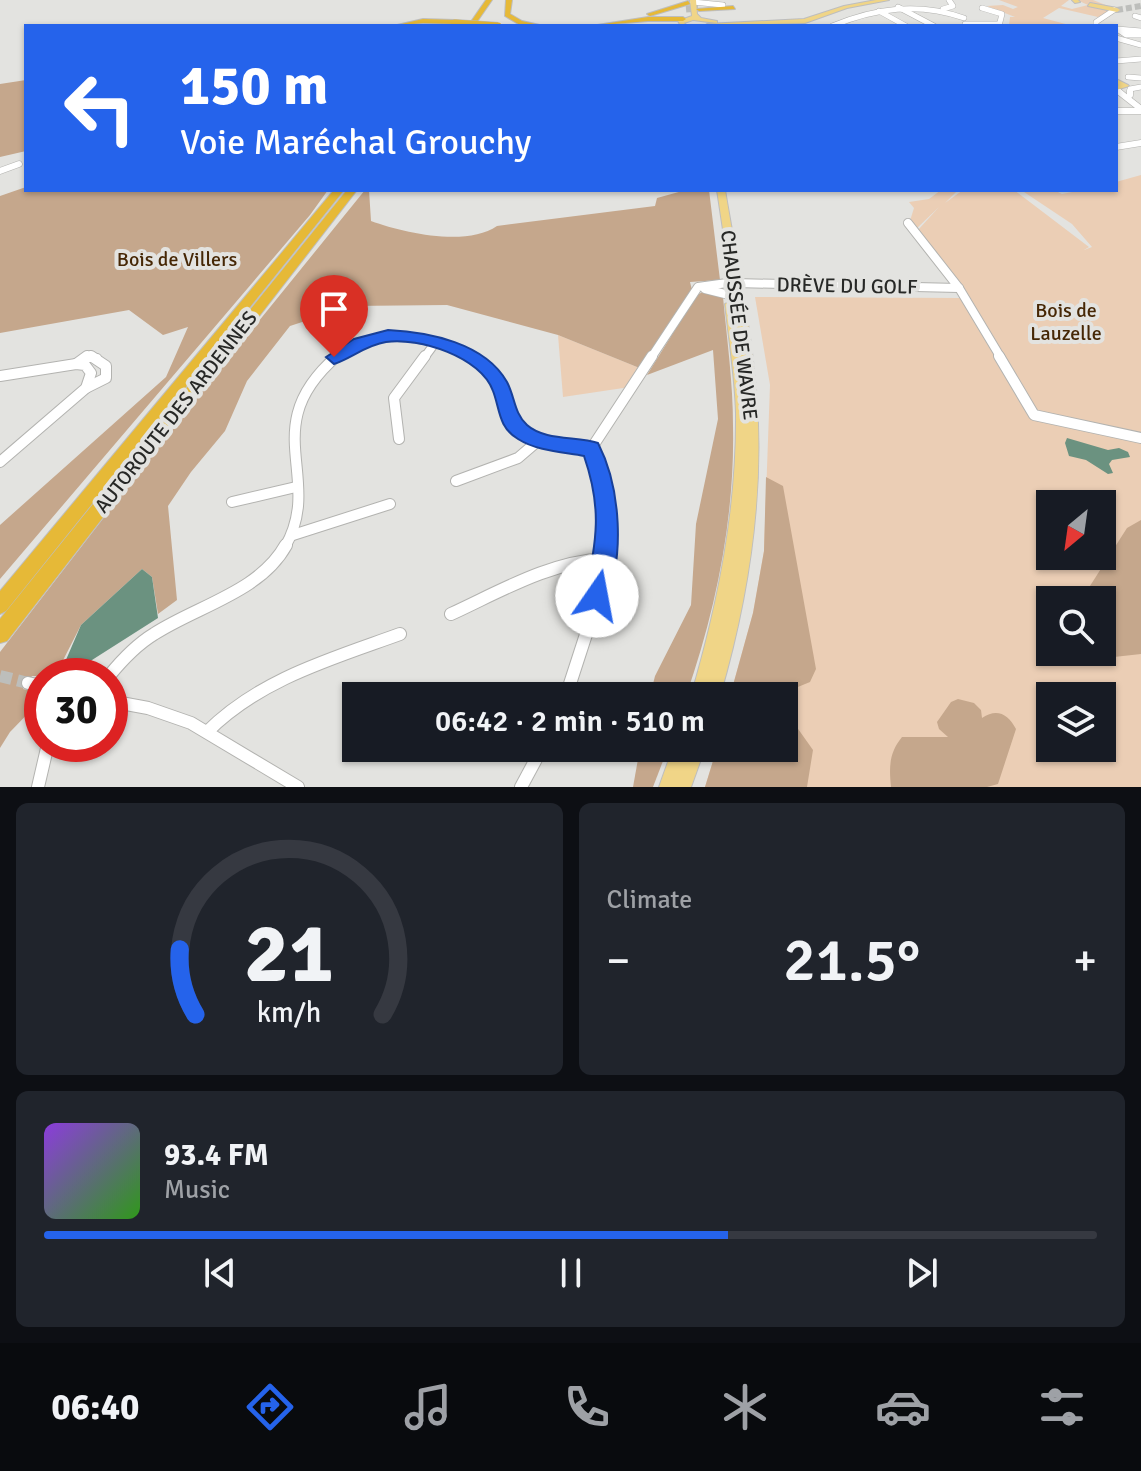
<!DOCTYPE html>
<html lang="en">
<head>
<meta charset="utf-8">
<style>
	:root { --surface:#171b24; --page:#20242c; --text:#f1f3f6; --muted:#9ea1a6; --line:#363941; --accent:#2563eb }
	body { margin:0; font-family:Signika,sans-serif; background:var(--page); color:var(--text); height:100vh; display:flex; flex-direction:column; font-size:30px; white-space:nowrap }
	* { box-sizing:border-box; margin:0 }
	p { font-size:26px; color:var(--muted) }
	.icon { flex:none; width:44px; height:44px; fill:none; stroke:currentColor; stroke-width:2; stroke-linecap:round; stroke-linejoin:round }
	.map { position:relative; height:787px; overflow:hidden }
	.details { display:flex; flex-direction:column; gap:16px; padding:16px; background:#0d0f14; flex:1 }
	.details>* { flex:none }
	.hud { position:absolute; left:24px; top:24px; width:1094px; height:168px; border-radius:0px; box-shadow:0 2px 6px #0004; background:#2563eb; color:#fff; overflow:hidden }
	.needle { width:52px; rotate:209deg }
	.buttons { position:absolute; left:1036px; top:490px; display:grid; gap:16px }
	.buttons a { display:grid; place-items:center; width:80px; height:80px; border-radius:0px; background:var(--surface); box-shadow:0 2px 6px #0004; font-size:40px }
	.speed { position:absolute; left:24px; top:658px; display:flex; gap:16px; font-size:40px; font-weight:700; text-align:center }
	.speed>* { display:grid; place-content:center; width:104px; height:104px; border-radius:50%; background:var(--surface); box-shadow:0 2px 6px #0004; line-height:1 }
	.speed .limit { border:12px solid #d22; background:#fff; color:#111 }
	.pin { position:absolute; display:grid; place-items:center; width:68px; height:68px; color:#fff; margin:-82px -34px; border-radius:50% 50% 50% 0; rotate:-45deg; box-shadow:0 0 8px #0007 }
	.pin .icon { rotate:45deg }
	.me { position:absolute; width:88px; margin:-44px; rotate:12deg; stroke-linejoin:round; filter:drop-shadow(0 0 6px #0008) }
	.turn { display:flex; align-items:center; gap:28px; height:168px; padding:0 24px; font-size:36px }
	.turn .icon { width:104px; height:104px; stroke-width:2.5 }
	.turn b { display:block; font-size:56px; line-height:68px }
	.big { font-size:60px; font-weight:600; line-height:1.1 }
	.details .tile { flex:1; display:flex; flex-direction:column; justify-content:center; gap:12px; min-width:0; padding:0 28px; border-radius:12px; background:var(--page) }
	.details .dial { align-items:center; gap:0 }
	.dial svg { height:208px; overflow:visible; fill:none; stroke:var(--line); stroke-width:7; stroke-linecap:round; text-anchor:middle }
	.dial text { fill:var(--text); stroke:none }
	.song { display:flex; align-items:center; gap:24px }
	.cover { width:96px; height:96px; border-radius:12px; background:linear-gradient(135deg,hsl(270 70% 55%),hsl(110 70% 35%)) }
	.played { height:8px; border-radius:4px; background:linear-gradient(90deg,var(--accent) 65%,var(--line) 65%) }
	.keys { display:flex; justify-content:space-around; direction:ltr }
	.heat { display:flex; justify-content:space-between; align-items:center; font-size:44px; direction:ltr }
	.details .tiles { flex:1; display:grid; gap:16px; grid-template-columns:1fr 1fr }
	.tile:last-child { grid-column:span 2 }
	.trip { position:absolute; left:342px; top:682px; width:456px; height:80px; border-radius:0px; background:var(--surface); box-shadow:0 2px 6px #0004; font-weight:600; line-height:80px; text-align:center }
	.menu { display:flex; height:128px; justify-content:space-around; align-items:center; background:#090b0e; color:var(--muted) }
	.menu .icon { width:56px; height:56px }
	.menu .current { color:var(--accent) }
	.menu b { font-size:36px; color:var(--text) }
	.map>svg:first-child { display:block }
	.green { fill:#ebceb5; fill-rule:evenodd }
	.forest { fill:#c5a78c }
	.water { fill:#6b9280 }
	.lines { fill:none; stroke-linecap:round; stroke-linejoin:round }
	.minor-tunnel { stroke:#bdbebb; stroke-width:12; stroke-dasharray:12 6; stroke-linecap:butt }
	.major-tunnel { stroke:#bdbebb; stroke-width:6; stroke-dasharray:6 3; stroke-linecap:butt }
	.highway-tunnel { stroke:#bdbebb; stroke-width:7; stroke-dasharray:7 4; stroke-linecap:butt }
	.minor-far4-casing { stroke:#b3b3b0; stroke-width:6 }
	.minor-far3-casing { stroke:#b3b3b0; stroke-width:7 }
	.minor-far2-casing { stroke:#b3b3b0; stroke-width:10 }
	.minor-far1-casing { stroke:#b3b3b0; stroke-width:12 }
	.minor-casing { stroke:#b3b3b0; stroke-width:14 }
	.major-casing { stroke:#bebebe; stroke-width:2 }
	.highway-casing { stroke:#bebebe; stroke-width:2 }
	.minor-far4 { stroke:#fff; stroke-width:5 }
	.minor-far3 { stroke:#fff; stroke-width:6 }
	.minor-far2 { stroke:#fff; stroke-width:8 }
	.minor-far1 { stroke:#fff; stroke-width:10 }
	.minor { stroke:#fff; stroke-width:12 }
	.major { fill:#f0d587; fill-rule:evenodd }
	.highway { fill:#e6b937; fill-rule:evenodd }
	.highway-bridge-casing { stroke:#bebebe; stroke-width:8; stroke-linecap:butt }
	.highway-bridge { stroke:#e6b937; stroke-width:7 }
	.route { fill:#2563eb; stroke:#184099; stroke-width:2 }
	.labels { text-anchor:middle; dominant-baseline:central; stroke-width:8; stroke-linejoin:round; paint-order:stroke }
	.park-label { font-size:20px; fill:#462705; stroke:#e3e3e0 }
	.street-label { font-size:20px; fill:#272826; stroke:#e3e3e0 }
</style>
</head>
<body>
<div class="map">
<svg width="1141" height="787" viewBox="0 0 1141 787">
	<rect width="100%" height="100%" fill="#e3e3e0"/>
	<g class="green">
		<path d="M999 0H1069L1061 6 1072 9 1088 5 1077 0H1093L1116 9 1104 8 1108 12 1098 17 1059 8 1043 18 1073 26H1009L1010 17H1015L987 6 1003 5 1013 9 1018 7Z"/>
		<path d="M1141 175V787H705L717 748H784V696H730L753 613 764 551 770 385 755 297 961 298 918 230 939 207 915 230 909 224 914 208 909 202 929 199 941 190H958L945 203 963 190H1014L1089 247 1084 250 1092 247 1072 224 1021 190H1054L1062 194 1082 190H1116V182ZM1050 504H1102V556H1050ZM1050 600H1102V652H1050ZM1050 696H1102V748H1050Z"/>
		<path d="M558 335 642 369 630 387 563 397Z"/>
	</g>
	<g class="forest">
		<path d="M26 80V151L0 157V84Z"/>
		<path d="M26 187V190H328L310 215 0 579V525L166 377 188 327 163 335 129 310 0 333V196Z"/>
		<path d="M365 190H369L371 221C404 233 467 247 497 226L655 206 657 198 686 190H709L720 280 690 282 692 290 642 369 558 335 447 305 351 306 290 326 247 381 225 431 191 472 168 506 177 600 158 614 152 577 142 569 81 625 55 676H32L23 689 42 693V699L10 732 0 748V652L186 411Z"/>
		<path d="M704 291 723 297C727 340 733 383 733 426 735 517 716 610 686 696H650L655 676 691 605 696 524 718 419 713 350 647 375 696 296Z"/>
		<path d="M766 477 783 486 816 669 810 682 793 689 787 706 796 726 813 750 807 787H705L717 748H784V696H730L753 613 764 551Z"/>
		<path d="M1141 520V654L1105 658 1089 652H1102V600H1081L1127 528Z"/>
		<path d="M958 699 974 703 981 710 982 718C997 708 1008 714 1016 729L998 784 987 787H891C889 767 889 753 902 737H948L939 729 937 722 951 702Z"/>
		<path d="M640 748H668L653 787H633Z"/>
	</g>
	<g class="water">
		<path d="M1067 438 1108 450 1119 448 1128 452 1130 457 1112 460 1109 464 1113 473 1108 474 1086 460 1069 456 1065 443Z"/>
		<path d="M142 569 152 577 158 618 92 660 75 676H59L81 625Z"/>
	</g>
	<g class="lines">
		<path class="minor-tunnel" d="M0 676 28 683"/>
		<path class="major-tunnel" d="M1117 10 1141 6"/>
		<path class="highway-tunnel" d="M686 9 698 8"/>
		<g class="minor-far4-casing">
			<g id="minor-far4">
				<path d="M693 2 723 5"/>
				<path d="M898 7 934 26"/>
				<path d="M982 8 1002 14 999 26"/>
				<path d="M943 9 953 6 949 0"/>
				<path d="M879 11 906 26"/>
				<path d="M1135 16 1141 18"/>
				<path d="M965 24H999"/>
				<path d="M832 26C876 8 918 2 964 18"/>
				<path d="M1096 26V22L1114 10"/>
				<path d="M1141 31 1117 29 1126 35H1141"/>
				<path d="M1116 38 1141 45"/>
				<path d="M1116 61 1141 59"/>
				<path d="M1128 77 1141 78"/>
				<path d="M1116 89 1121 93"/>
				<path d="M1130 93V89L1141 87"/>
			</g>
		</g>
		<g class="minor-far3-casing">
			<g id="minor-far3">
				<path d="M1118 91 1141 109"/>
				<path d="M1130 91V95"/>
				<path d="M1116 111H1141"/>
				<path d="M1116 147 1141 143"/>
				<path d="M0 171 19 164"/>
			</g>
		</g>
		<g class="minor-far2-casing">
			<g id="minor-far2">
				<path d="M908 223 959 288 1001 358"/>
				<path d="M735 283 959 288"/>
				<path d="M705 289 729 295"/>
				<path d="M84 358H97"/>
				<path d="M335 358C374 324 431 337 474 358"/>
				<path d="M424 358 435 343"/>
				<path d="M651 358 698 287 727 283"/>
			</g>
		</g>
		<g class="minor-far1-casing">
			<g id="minor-far1">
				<path d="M470 356C517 381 493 420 530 437 549 446 571 446 591 449"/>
				<path d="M999 356 1034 415 1141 438"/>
				<path d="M76 364 87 356"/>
				<path d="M0 376 76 364 85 365 91 373 86 388 0 462"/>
				<path d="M86 388 106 378V366L91 356"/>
				<path d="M399 439 394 398 425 356"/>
				<path d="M456 481 518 458 539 440"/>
				<path d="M232 502 296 487"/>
				<path d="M293 535 390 504"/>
				<path d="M285 547C325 477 255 427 337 356"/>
				<path d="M605 547 604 492 591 449 652 356"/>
			</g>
		</g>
		<g class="minor-casing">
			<g id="minor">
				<path d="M451 614C501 591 549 562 605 559"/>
				<path d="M109 676C122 660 136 645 154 634 197 606 260 592 286 545"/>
				<path d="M28 683 42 686"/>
				<path d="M566 696 591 619 605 545"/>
				<path d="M110 701 148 708 191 723 298 787"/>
				<path d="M207 732C260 679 331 659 400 634"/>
				<path d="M38 787 48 744"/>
				<path d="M521 787 542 748"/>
			</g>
		</g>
		<g class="major-casing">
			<g id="major">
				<path d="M690 0H696L697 14 701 18 717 21V23L693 20 684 23 687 26H681L678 21 692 16Z"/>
				<path d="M876 0H889L847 8 805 23 704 26 707 24 804 19 844 6Z"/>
				<path d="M1072 0H1078L1080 2 1075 3Z"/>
				<path d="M1090 3 1117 8 1120 10 1117 12 1088 6Z"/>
				<path d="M1116 79 1128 85 1129 86 1116 90V86L1119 85 1116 84Z"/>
				<path d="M717 190H725C736 256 750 322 756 389 765 493 749 596 720 696H691C718 604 737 510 736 413 735 377 729 340 725 304L730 301 734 302Z"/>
				<path d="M673 748H705L691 787H659Z"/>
			</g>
		</g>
		<g class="highway-casing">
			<g id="highway">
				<path d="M486 0H492L474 26H468Z"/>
				<path d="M506 0H512L510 14 522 21 544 26 520 25 505 16Z"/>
				<path d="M688 1 690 4 650 16 647 14Z"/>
				<path d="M733 6 735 9 699 11 696 9Z"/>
				<path d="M648 17H683L686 19 683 21H648L591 26Z"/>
				<path d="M423 19 455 20 458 22 455 24 423 23 393 26Z"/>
				<path d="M334 190H344L6 611 0 614V591Z"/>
				<path d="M347 190H357L7 641 0 643V619Z"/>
			</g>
		</g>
		<use href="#minor-far4" class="minor-far4"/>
		<use href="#minor-far3" class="minor-far3"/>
		<use href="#minor-far2" class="minor-far2"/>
		<use href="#minor-far1" class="minor-far1"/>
		<use href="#minor" class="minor"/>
		<use href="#major" class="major"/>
		<use href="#highway" class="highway"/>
		<g class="highway-bridge-casing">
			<path id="highway-bridge" d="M455 23 498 26"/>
		</g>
		<use href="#highway-bridge" class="highway-bridge"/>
	</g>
	<path class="route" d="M388 330C429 332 485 343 507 382 515 397 514 413 527 425 545 441 577 436 598 443 621 488 625 557 605 604L597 608 589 604 585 596C596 541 603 511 584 456 562 452 537 451 518 439 498 427 500 409 493 391 481 357 419 337 386 342 366 345 352 358 334 364L326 357 354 339Z"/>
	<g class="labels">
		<g class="park-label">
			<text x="177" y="259">Bois de Villers</text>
			<text x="1066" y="310">Bois de<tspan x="1066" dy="23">Lauzelle</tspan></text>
		</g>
		<g class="street-label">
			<text transform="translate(847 286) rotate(1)">DRÈVE DU GOLF</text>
			<text transform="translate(739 325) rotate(83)">CHAUSSÉE DE WAVRE</text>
			<text transform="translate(176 412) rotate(-52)">AUTOROUTE DES ARDENNES</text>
		</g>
	</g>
</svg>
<div class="buttons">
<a><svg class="needle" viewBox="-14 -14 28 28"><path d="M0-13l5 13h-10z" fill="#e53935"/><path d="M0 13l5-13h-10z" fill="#9ea1a6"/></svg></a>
<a><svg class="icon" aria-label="search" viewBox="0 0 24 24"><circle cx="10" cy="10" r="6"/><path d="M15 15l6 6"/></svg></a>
<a><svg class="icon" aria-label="layers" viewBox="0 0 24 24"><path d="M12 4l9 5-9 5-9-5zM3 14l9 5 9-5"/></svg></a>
</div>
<div class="speed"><div class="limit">30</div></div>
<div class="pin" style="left:334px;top:357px;background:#d93025"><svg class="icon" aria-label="arrive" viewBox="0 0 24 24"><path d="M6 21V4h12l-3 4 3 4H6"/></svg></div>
<svg class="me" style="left:597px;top:596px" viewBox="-20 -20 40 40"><circle r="19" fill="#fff"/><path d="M0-13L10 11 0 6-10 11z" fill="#2563eb"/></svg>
<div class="trip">06:42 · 2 min · 510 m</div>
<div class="hud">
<div class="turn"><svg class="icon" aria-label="left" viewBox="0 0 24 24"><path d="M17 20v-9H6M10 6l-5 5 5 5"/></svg><div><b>150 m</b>Voie Maréchal Grouchy</div></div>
</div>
</div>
<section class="details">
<div class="tiles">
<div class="tile dial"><svg viewBox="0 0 100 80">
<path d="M14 69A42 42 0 1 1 86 69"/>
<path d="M14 69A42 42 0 0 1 8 44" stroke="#2563eb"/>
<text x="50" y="56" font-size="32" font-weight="700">21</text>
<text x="50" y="72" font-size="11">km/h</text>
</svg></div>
<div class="tile"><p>Climate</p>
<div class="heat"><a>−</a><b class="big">21.5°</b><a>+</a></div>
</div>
<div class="tile">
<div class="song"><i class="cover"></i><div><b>93.4 FM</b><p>Music</p></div></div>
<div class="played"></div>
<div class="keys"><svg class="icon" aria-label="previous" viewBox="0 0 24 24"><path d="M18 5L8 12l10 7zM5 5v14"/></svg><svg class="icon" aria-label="pause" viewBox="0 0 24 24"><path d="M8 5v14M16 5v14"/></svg><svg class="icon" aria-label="next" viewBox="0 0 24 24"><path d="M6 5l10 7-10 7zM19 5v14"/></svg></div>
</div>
</div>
</section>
<nav class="menu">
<b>06:40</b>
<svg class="icon current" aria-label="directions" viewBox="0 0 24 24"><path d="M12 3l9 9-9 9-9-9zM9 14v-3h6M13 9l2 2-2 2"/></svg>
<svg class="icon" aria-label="music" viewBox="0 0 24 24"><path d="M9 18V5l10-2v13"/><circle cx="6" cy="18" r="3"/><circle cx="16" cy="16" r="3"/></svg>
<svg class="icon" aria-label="phone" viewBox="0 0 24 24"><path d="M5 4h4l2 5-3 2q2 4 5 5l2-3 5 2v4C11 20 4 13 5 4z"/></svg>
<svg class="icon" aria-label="climate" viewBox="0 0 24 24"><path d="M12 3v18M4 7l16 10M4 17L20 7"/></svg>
<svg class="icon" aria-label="car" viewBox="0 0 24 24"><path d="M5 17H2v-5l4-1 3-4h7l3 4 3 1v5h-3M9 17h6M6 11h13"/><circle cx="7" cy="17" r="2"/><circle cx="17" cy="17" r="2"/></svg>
<svg class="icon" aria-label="filters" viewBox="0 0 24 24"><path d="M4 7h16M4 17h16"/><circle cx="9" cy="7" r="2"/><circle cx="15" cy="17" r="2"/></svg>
</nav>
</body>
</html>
